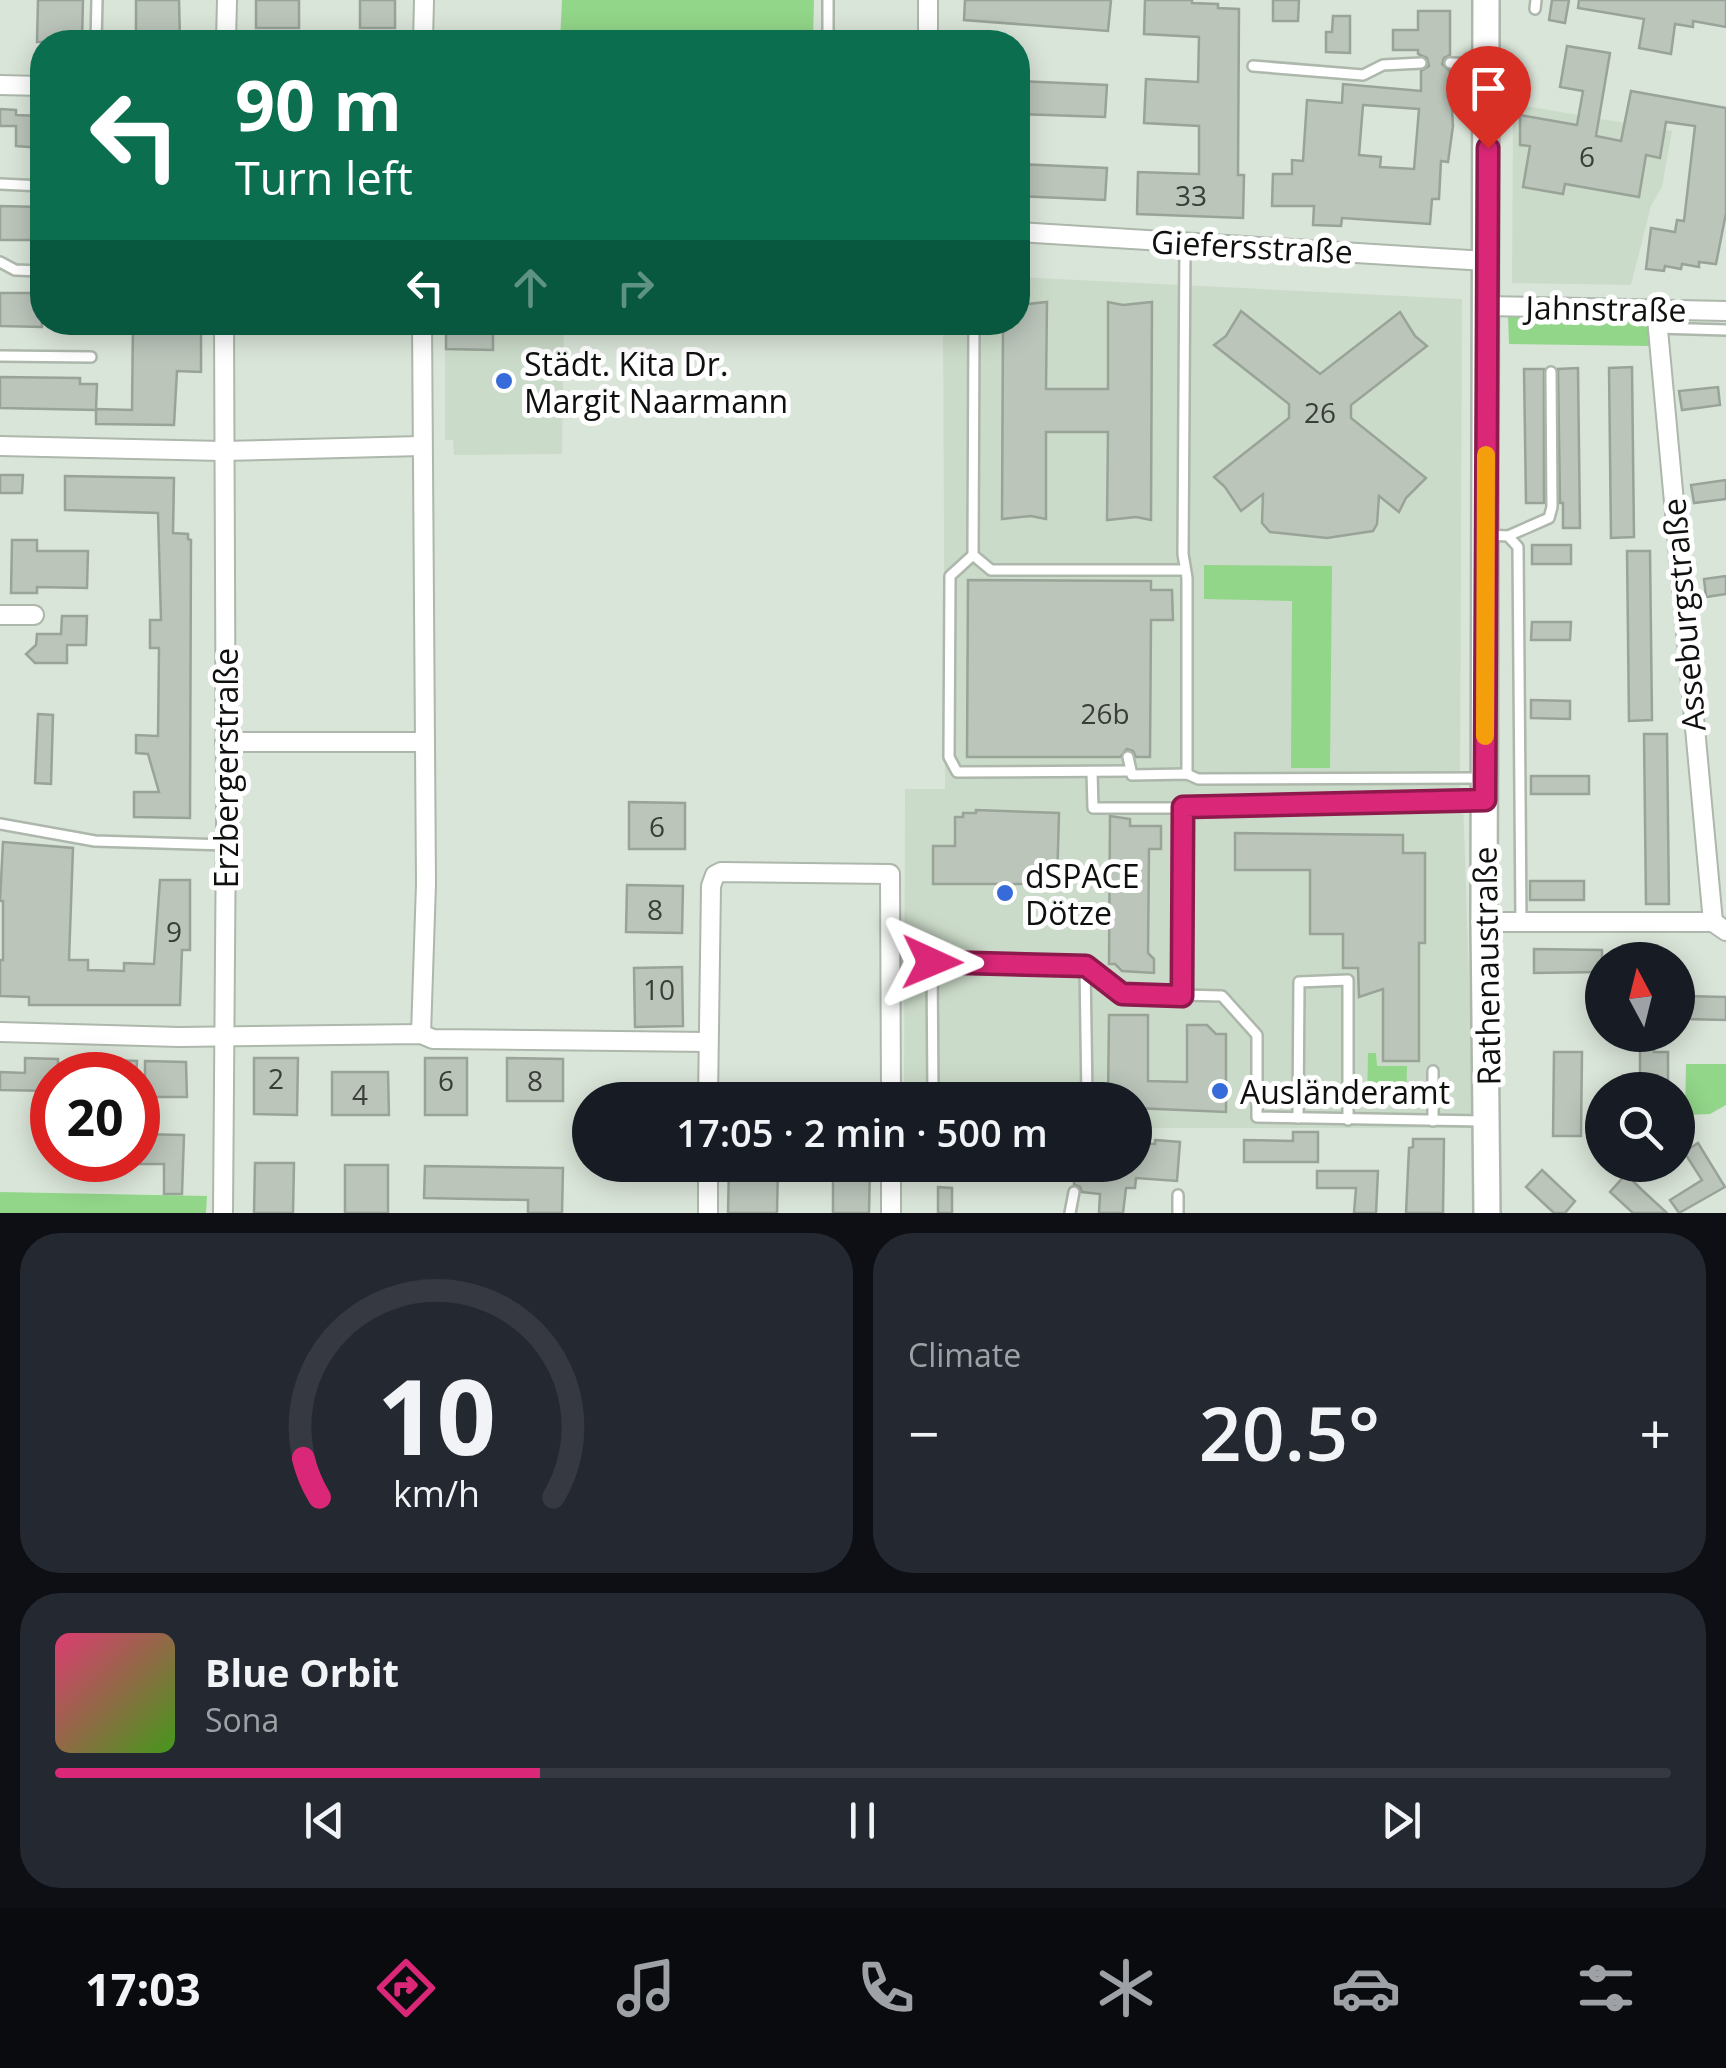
<!DOCTYPE html>
<html lang="en">
<head>
<meta charset="utf-8">
<style>
	:root { --surface:#171b24; --page:#242831; --text:#f1f3f6; --muted:#9ea1a6; --line:#363941; --accent:#db2777 }
	body { margin:0; font-family:"Open Sans",sans-serif; background:var(--page); color:var(--text); height:100vh; display:flex; flex-direction:column; font-size:38px; white-space:nowrap }
	* { box-sizing:border-box; margin:0 }
	p { font-size:32px; color:var(--muted) }
	.icon { flex:none; width:55px; height:55px; fill:none; stroke:currentColor; stroke-width:2; stroke-linecap:round; stroke-linejoin:round }
	.map { position:relative; height:1213px; overflow:hidden }
	.panel { display:flex; flex-direction:column; gap:20px; padding:20px; background:#0d0f14; flex:1 }
	.panel>* { flex:none }
	.top-card { position:absolute; left:30px; top:30px; width:1000px; height:305px; border-radius:40px; box-shadow:0 5px 25px #0003; background:#0b6e4f; color:#fff; overflow:hidden }
	.needle { width:65px; rotate:353deg }
	.fabs { position:absolute; left:1585px; top:942px; display:grid; gap:20px }
	.fabs a { display:grid; place-items:center; width:110px; height:110px; border-radius:50%; background:var(--surface); box-shadow:0 5px 25px #0003; font-size:50px }
	.speed { position:absolute; left:30px; top:1052px; display:flex; gap:20px; font-size:50px; font-weight:700; text-align:center }
	.speed>* { display:grid; place-content:center; width:130px; height:130px; border-radius:50%; background:var(--surface); box-shadow:0 5px 25px #0003; line-height:1 }
	.speed .limit { border:15px solid #d22; background:#fff; color:#111 }
	.pin { position:absolute; display:grid; place-items:center; width:85px; height:85px; color:#fff; margin:-102px -42px; border-radius:50% 50% 50% 0; rotate:-45deg; box-shadow:0 0 10px #0007 }
	.pin .icon { rotate:45deg }
	.me { position:absolute; width:110px; margin:-55px; rotate:91deg; stroke-linejoin:round; filter:drop-shadow(0 0 8px #0008) }
	.turn { display:flex; align-items:center; gap:35px; height:210px; padding:0 40px; font-size:45px }
	.turn .icon { width:130px; height:130px; stroke-width:2.5 }
	.turn b { display:block; font-size:70px; line-height:85px }
	.lanes { display:flex; align-items:center; height:95px; padding:0 40px; background:#0003; justify-content:center; gap:50px; direction:ltr }
	.lanes .off { opacity:.35 }
	.big { font-size:75px; font-weight:600; line-height:1.1 }
	.panel .card { flex:1; display:flex; flex-direction:column; justify-content:center; gap:15px; min-width:0; padding:0 35px; border-radius:40px; background:var(--page) }
	.panel .dial { align-items:center; gap:0 }
	.dial svg { height:260px; overflow:visible; fill:none; stroke:var(--line); stroke-width:7; stroke-linecap:round; text-anchor:middle }
	.dial text { fill:var(--text); stroke:none }
	.song { display:flex; align-items:center; gap:30px }
	.cover { width:120px; height:120px; border-radius:15px; background:linear-gradient(135deg,hsl(340 70% 55%),hsl(100 70% 35%)) }
	.played { height:10px; border-radius:5px; background:linear-gradient(90deg,var(--accent) 30%,var(--line) 30%) }
	.keys { display:flex; justify-content:space-around; direction:ltr }
	.heat { display:flex; justify-content:space-between; align-items:center; font-size:55px; direction:ltr }
	.panel .tiles { flex:1; display:grid; gap:20px; grid-template-columns:1fr 1fr }
	.card:last-child { grid-column:span 2 }
	.trip { position:absolute; left:572px; top:1082px; width:580px; height:100px; border-radius:50px; background:var(--surface); box-shadow:0 5px 25px #0003; font-weight:600; line-height:100px; text-align:center }
	.tabs { display:flex; height:160px; justify-content:space-around; align-items:center; background:#090b0e; color:var(--muted) }
	.tabs .icon { width:70px; height:70px }
	.tabs .selected { color:var(--accent) }
	.tabs b { font-size:45px; color:var(--text) }
	.map>svg:first-child { display:block }
	.built { fill:#cbdbc9 }
	.green { fill:#92d689 }
	.building { fill:#bbc5ba; stroke:#99a398; stroke-width:2.5; fill-rule:evenodd }
	.lines { fill:none; stroke-linecap:round; stroke-linejoin:round }
	.lane-casing { stroke:#adb7ab; stroke-width:14 }
	.street-casing { stroke:#adb7ab; stroke-width:22 }
	.secondary-casing { stroke:#adb7ab; stroke-width:30 }
	.lane { stroke:#fff; stroke-width:9 }
	.street { stroke:#fff; stroke-width:18 }
	.secondary { stroke:#fff; stroke-width:25 }
	.route-casing { stroke:#8e194d; stroke-width:25 }
	.route { stroke:#db2777; stroke-width:18 }
	.slow { stroke:#f59e0b; stroke-width:18 }
	.poi-dot { fill:#376bda; stroke:#fff; stroke-width:4 }
	.labels { text-anchor:middle; dominant-baseline:central; stroke-width:10; stroke-linejoin:round; paint-order:stroke }
	.number-label { font-size:28px; fill:#393e38 }
	.street-label { font-size:32px; fill:#0e110d; stroke:#fff }
	.poi-label { font-size:32px; fill:#0e110d; stroke:#fff; text-anchor:start }
</style>
</head>
<body>
<div class="map">
<svg width="1726" height="1213" viewBox="0 0 1726 1213">
	<rect width="100%" height="100%" fill="#dae5d9"/>
	<g class="built">
		<path d="M1513 104 1672 131 1662 187 1651 206 1631 285 1512 283Z"/>
		<path d="M1018 277 1462 299 1460 789 1187 794 1186 830 1188 796 1463 797 1474 1128H1135V1100H904L905 789H945L943 323 1018 322Z"/>
		<path d="M445 323H564L562 454 454 455 453 440H445Z"/>
	</g>
	<g class="green">
		<path d="M562 0H814L813 42H560Z"/>
		<path d="M1513 314 1640 318 1649 330V346L1509 344 1508 316Z"/>
		<path d="M1204 565 1332 566 1330 768H1291L1292 601 1204 599Z"/>
		<path d="M1368 1053H1376L1377 1066H1407L1406 1103 1367 1102Z"/>
		<path d="M1686 1064H1726V1105L1710 1114 1685 1115Z"/>
		<path d="M0 1192 207 1196 206 1213H0Z"/>
	</g>
	<g class="building">
		<path d="M38 0H83L82 42H37Z"/>
		<path d="M136 0H179L180 42H136Z"/>
		<rect x="256" y="0" width="43" height="28"/>
		<rect x="360" y="0" width="35" height="28"/>
		<path d="M965 0H1111L1108 31 964 20Z"/>
		<path d="M1145 0H1192V3L1218 4V8L1239 9 1238 175H1244L1243 218 1137 214 1138 172 1199 174V126L1144 123 1146 79 1198 82 1199 37 1144 34Z"/>
		<path d="M1273 0H1299L1298 21H1273Z"/>
		<path d="M1552 0H1569L1565 23 1549 20Z"/>
		<path d="M1579 0H1726V27L1693 21V27L1675 24 1671 54 1639 48 1644 19 1578 8Z"/>
		<path d="M1418 11H1450V55L1444 58 1442 64 1450 71 1453 126 1448 162 1441 161 1439 199H1432L1430 224 1342 218 1341 226 1313 225 1314 206H1272L1273 174H1292V160L1303 161 1307 100 1342 103 1343 84 1421 91V71L1429 66 1427 58 1418 54V50H1393V30H1418ZM1363 105 1419 109 1414 169 1380 167 1381 157 1359 155Z"/>
		<path d="M1333 16H1350V53L1326 52V32H1332Z"/>
		<path d="M1567 46 1610 53 1596 136 1621 141 1631 91 1726 108V213L1716 264 1699 262V267L1682 264 1681 269 1665 266 1664 271 1646 269 1651 228 1675 232 1677 220 1684 221 1695 126 1666 122 1660 158 1646 155 1639 197 1565 184 1563 194 1523 187 1530 146 1520 145V115L1577 125 1583 91 1560 87Z"/>
		<path d="M1018 81 1107 85 1105 117 1018 114Z"/>
		<path d="M0 109 16 110V115L42 116V148L16 146V126H0Z"/>
		<path d="M1018 164 1107 168 1105 200 1018 196Z"/>
		<path d="M0 206 42 207V240H0Z"/>
		<path d="M0 293H42V327L0 326Z"/>
		<path d="M1047 302 1046 389H1108V302L1123 305 1152 302 1151 520 1136 517 1107 520 1108 432H1046V519L1031 516 1002 519 1003 322H1018V305Z"/>
		<path d="M1241 311 1320 374 1400 312 1415 336 1427 346 1351 405V418L1426 478 1406 498 1399 512 1379 496 1377 524 1373 531 1327 538 1270 532 1262 523 1263 494 1241 511 1225 487 1214 477 1289 418V404L1214 345 1226 336Z"/>
		<path d="M133 322H201V372L177 371 174 425 96 424V409L132 410Z"/>
		<path d="M446 322H493V350L446 349Z"/>
		<path d="M1632 367 1634 537 1611 538 1609 368Z"/>
		<path d="M1578 368 1580 528H1563V503H1560L1558 369Z"/>
		<path d="M1524 369H1544V503H1526Z"/>
		<path d="M0 377 80 378V384H97L96 410 0 408Z"/>
		<path d="M1718 387 1720 405 1682 410 1679 391Z"/>
		<path d="M0 475H23L22 493H0Z"/>
		<path d="M65 476 174 478 173 533 188 534V539L191 540 190 818 134 817V792H159L148 754 136 753V735L158 736 159 648H150V620H161L158 513 65 510Z"/>
		<path d="M1726 480V499L1694 503 1691 485Z"/>
		<path d="M12 540H37V551H88L87 588 37 587V593H11Z"/>
		<rect x="1532" y="545" width="39" height="19"/>
		<path d="M1627 551H1650L1652 720 1629 721Z"/>
		<path d="M1726 576V594L1706 597 1704 579Z"/>
		<path d="M968 580 1151 581V590H1172L1173 620H1151L1150 757H1136L1133 751 1127 749 1120 757H967Z"/>
		<path d="M62 616H87L86 645H67V663H35L26 654 36 645 37 634H61Z"/>
		<path d="M1532 622H1571L1570 640H1531Z"/>
		<path d="M1531 700 1570 701V719L1531 718Z"/>
		<path d="M38 714 53 715 51 784 35 783Z"/>
		<path d="M1644 734H1667L1669 904H1646Z"/>
		<rect x="1531" y="776" width="58" height="18"/>
		<path d="M629 802 685 803V849H629Z"/>
		<path d="M976 810 1059 813 1057 884H933V846H955V817H963V813H976Z"/>
		<path d="M1110 816 1130 819V826H1161V849H1149L1148 953 1154 959V973L1122 971 1115 964H1109Z"/>
		<path d="M1235 833 1403 835V853H1425V943H1419V1061H1383V989L1359 997 1358 968H1343V934H1310V870H1235Z"/>
		<path d="M3 842 73 848 69 960H88V970L124 971V963L154 964 160 880H190V950H182L180 1005H29V997L0 996V960H3V901H0Z"/>
		<rect x="1530" y="881" width="54" height="19"/>
		<path d="M627 885 683 886 682 933 626 932Z"/>
		<path d="M1534 949 1602 950V972L1534 973Z"/>
		<path d="M682 967 683 1026 635 1027 634 968Z"/>
		<path d="M1685 996 1726 997V1020L1685 1019Z"/>
		<path d="M1109 1015H1148V1081L1187 1082V1025H1207L1216 1034H1226V1112L1135 1108V1100H1108Z"/>
		<path d="M1640 1043H1654V1052H1668V1090H1640Z"/>
		<path d="M1554 1052H1582L1581 1136H1553Z"/>
		<path d="M25 1058 58 1059V1075H52V1091L0 1090V1072L25 1073Z"/>
		<path d="M254 1058H298L297 1115 254 1114Z"/>
		<rect x="425" y="1058" width="42" height="57"/>
		<path d="M507 1058 563 1059V1101H507Z"/>
		<path d="M109 1060 137 1061 136 1075H109Z"/>
		<path d="M145 1061 186 1062 187 1097H145Z"/>
		<path d="M332 1072H388L389 1115H332Z"/>
		<path d="M1293 1132H1318V1162H1244V1140L1293 1141Z"/>
		<path d="M138 1134 184 1135 182 1194H164V1164H138Z"/>
		<path d="M1413 1139H1444L1443 1213H1406L1409 1148 1413 1147Z"/>
		<path d="M1155 1140 1180 1142 1177 1181 1136 1178 1135 1188H1126L1123 1213H1099L1100 1194 1082 1192 1080 1187 1074 1184 1075 1165H1135V1143L1155 1144Z"/>
		<path d="M1698 1143 1725 1187 1679 1213 1670 1200 1702 1180 1684 1152Z"/>
		<path d="M255 1163H294L293 1213H254Z"/>
		<rect x="345" y="1165" width="43" height="48"/>
		<path d="M729 1165H778L777 1213H728Z"/>
		<path d="M833 1165H870L869 1213H833Z"/>
		<path d="M425 1166 563 1168 562 1213H528V1200L424 1198Z"/>
		<path d="M1542 1170 1575 1201 1565 1213H1554L1526 1187Z"/>
		<path d="M1317 1171H1378L1376 1213H1354L1356 1188H1317Z"/>
		<path d="M1626 1174 1642 1190 1667 1213H1633L1610 1192Z"/>
		<path d="M938 1187 952 1188V1213H938Z"/>
	</g>
	<g class="lines">
		<g class="lane-casing">
			<g id="lane">
				<path d="M828 0V42"/>
				<path d="M1535 9 1536 0"/>
				<path d="M96 42 97 0"/>
				<path d="M1450 63 1484 64"/>
				<path d="M1253 66 1363 75 1383 65 1421 63"/>
				<path d="M0 184 42 186"/>
				<path d="M1185 242 1183 554 1187 578V774"/>
				<path d="M0 262 15 270 42 271"/>
				<path d="M974 322 973 555 991 570H1184"/>
				<path d="M1657 328 1726 330"/>
				<path d="M0 356 91 357"/>
				<path d="M1486 535 1508 536 1518 547 1521 922"/>
				<path d="M1508 536 1549 518 1552 507 1551 372"/>
				<path d="M973 555 950 576 949 757 957 772 1129 771"/>
				<path d="M1128 757 1132 775 1187 774 1198 779 1482 778"/>
				<path d="M1092 772 1093 808H1225L1482 800"/>
				<path d="M1183 807 1182 995 1222 996 1257 1035V1117L1482 1121"/>
				<path d="M0 824 95 841 226 845"/>
				<path d="M1085 966 1087 1098 933 1095 932 962 1085 966 1122 994 1182 995"/>
				<path d="M1298 1118 1299 982 1348 980V1120"/>
				<path d="M1433 1121V1071"/>
				<path d="M1178 1195V1213"/>
				<path d="M1070 1213 1074 1192"/>
			</g>
		</g>
		<g class="street-casing">
			<g id="street">
				<path d="M928 0V42"/>
				<path d="M226 42 227 0"/>
				<path d="M423 42 424 0"/>
				<path d="M0 85 42 86"/>
				<path d="M1018 232 1486 261"/>
				<path d="M1486 306 1726 311"/>
				<path d="M1656 308 1713 922"/>
				<path d="M0 446 222 451 421 446"/>
				<path d="M0 615H34"/>
				<path d="M225 742H424"/>
				<path d="M1484 922H1713L1726 931"/>
				<path d="M0 1032 179 1037 421 1034 433 1039 708 1042"/>
				<path d="M421 1034 426 884 422 322"/>
				<path d="M708 1100 711 886 715 875 721 872 890 874 891 1100"/>
				<path d="M891 1165V1213"/>
				<path d="M223 1213 226 825 224 322"/>
				<path d="M708 1213V1165"/>
			</g>
		</g>
		<g class="secondary-casing">
			<path id="secondary" d="M1486 0 1484 922 1487 1213"/>
		</g>
		<use href="#lane" class="lane"/>
		<use href="#street" class="street"/>
		<use href="#secondary" class="secondary"/>
	</g>
	<g class="lines">
		<g class="route-casing">
			<path id="route" d="M932 962 1086 966 1122 994 1182 996 1183 807 1485 800 1488 148"/>
		</g>
		<use href="#route" class="route"/>
		<path class="slow" d="M1485 736 1486 455"/>
	</g>
	<g class="poi-dot">
		<circle cx="504" cy="381" r="10"/>
		<circle cx="1005" cy="893" r="10"/>
		<circle cx="1220" cy="1091" r="10"/>
	</g>
	<g class="labels">
		<g class="number-label">
			<text x="1587" y="156">6</text>
			<text x="1191" y="195">33</text>
			<text x="1320" y="412">26</text>
			<text x="1105" y="713">26b</text>
			<text x="657" y="826">6</text>
			<text x="655" y="909">8</text>
			<text x="174" y="931">9</text>
			<text x="659" y="989">10</text>
			<text x="276" y="1078">2</text>
			<text x="446" y="1080">6</text>
			<text x="535" y="1080">8</text>
			<text x="360" y="1094">4</text>
		</g>
		<g class="street-label">
			<text transform="translate(1252 246) rotate(3)">Giefersstraße</text>
			<text transform="translate(1606 308) rotate(1)">Jahnstraße</text>
			<text transform="translate(1683 615) rotate(-95)">Asseburgstraße</text>
			<text transform="translate(225 768) rotate(-90)">Erzbergerstraße</text>
			<text transform="translate(1486 966) rotate(-91)">Rathenaustraße</text>
		</g>
		<g class="poi-label">
			<text x="524" y="363">Städt. Kita Dr.<tspan x="524" dy="37">Margit Naarmann</tspan></text>
			<text x="1025" y="875">dSPACE<tspan x="1025" dy="37">Dötze</tspan></text>
			<text x="1240" y="1091">Ausländeramt</text>
		</g>
	</g>
</svg>
<div class="fabs">
<a><svg class="needle" viewBox="-14 -14 28 28"><path d="M0-13l5 13h-10z" fill="#e53935"/><path d="M0 13l5-13h-10z" fill="#9ea1a6"/></svg></a>
<a><svg class="icon" aria-label="search" viewBox="0 0 24 24"><circle cx="10" cy="10" r="6"/><path d="M15 15l6 6"/></svg></a>
</div>
<div class="speed"><div class="limit">20</div></div>
<div class="pin" style="left:1488px;top:148px;background:#d93025"><svg class="icon" aria-label="arrive" viewBox="0 0 24 24"><path d="M6 21V4h12l-3 4 3 4H6"/></svg></div>
<svg class="me" style="left:932px;top:962px" viewBox="-20 -20 40 40"><path d="M0-17L14 15 0 8-14 15z" fill="#db2777" stroke="#fff" stroke-width="4"/></svg>
<div class="trip">17:05 · 2 min · 500 m</div>
<div class="top-card">
<div class="turn"><svg class="icon" aria-label="left" viewBox="0 0 24 24"><path d="M17 20v-9H6M10 6l-5 5 5 5"/></svg><div><b>90 m</b>Turn left</div></div>
<div class="lanes"><svg class="icon" aria-label="left" viewBox="0 0 24 24"><path d="M17 20v-9H6M10 6l-5 5 5 5"/></svg><svg class="icon off" aria-label="ahead" viewBox="0 0 24 24"><path d="M12 20V5M6 11l6-6 6 6"/></svg><svg class="icon off" aria-label="right" viewBox="0 0 24 24"><path d="M7 20v-9h11M14 6l5 5-5 5"/></svg></div>
</div>
</div>
<section class="panel">
<div class="tiles">
<div class="card dial"><svg viewBox="0 0 100 80">
<path d="M14 69A42 42 0 1 1 86 69"/>
<path d="M14 69A42 42 0 0 1 9 57" stroke="#db2777"/>
<text x="50" y="56" font-size="32" font-weight="700">10</text>
<text x="50" y="72" font-size="11">km/h</text>
</svg></div>
<div class="card"><p>Climate</p>
<div class="heat"><a>−</a><b class="big">20.5°</b><a>+</a></div>
</div>
<div class="card">
<div class="song"><i class="cover"></i><div><b>Blue Orbit</b><p>Sona</p></div></div>
<div class="played"></div>
<div class="keys"><svg class="icon" aria-label="previous" viewBox="0 0 24 24"><path d="M18 5L8 12l10 7zM5 5v14"/></svg><svg class="icon" aria-label="pause" viewBox="0 0 24 24"><path d="M8 5v14M16 5v14"/></svg><svg class="icon" aria-label="next" viewBox="0 0 24 24"><path d="M6 5l10 7-10 7zM19 5v14"/></svg></div>
</div>
</div>
</section>
<nav class="tabs">
<b>17:03</b>
<svg class="icon selected" aria-label="directions" viewBox="0 0 24 24"><path d="M12 3l9 9-9 9-9-9zM9 14v-3h6M13 9l2 2-2 2"/></svg>
<svg class="icon" aria-label="music" viewBox="0 0 24 24"><path d="M9 18V5l10-2v13"/><circle cx="6" cy="18" r="3"/><circle cx="16" cy="16" r="3"/></svg>
<svg class="icon" aria-label="phone" viewBox="0 0 24 24"><path d="M5 4h4l2 5-3 2q2 4 5 5l2-3 5 2v4C11 20 4 13 5 4z"/></svg>
<svg class="icon" aria-label="climate" viewBox="0 0 24 24"><path d="M12 3v18M4 7l16 10M4 17L20 7"/></svg>
<svg class="icon" aria-label="car" viewBox="0 0 24 24"><path d="M5 17H2v-5l4-1 3-4h7l3 4 3 1v5h-3M9 17h6M6 11h13"/><circle cx="7" cy="17" r="2"/><circle cx="17" cy="17" r="2"/></svg>
<svg class="icon" aria-label="filters" viewBox="0 0 24 24"><path d="M4 7h16M4 17h16"/><circle cx="9" cy="7" r="2"/><circle cx="15" cy="17" r="2"/></svg>
</nav>
</body>
</html>
